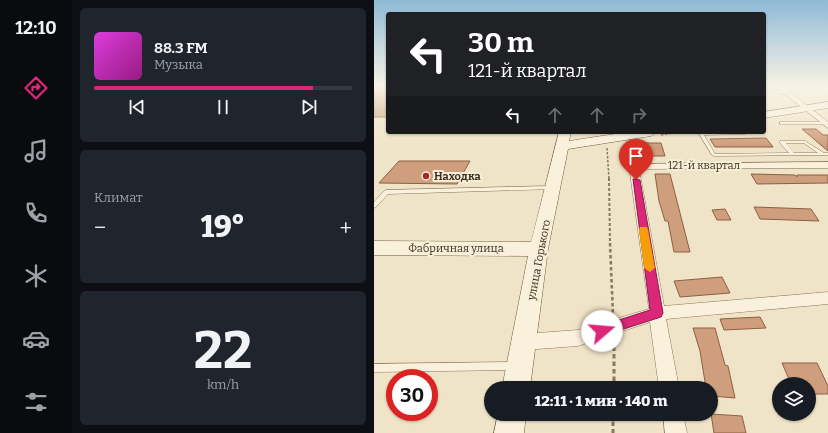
<!DOCTYPE html>
<html lang="ru">
<head>
<meta charset="utf-8">
<style>
	:root { --surface:#171b24; --page:#20242c; --text:#f1f3f6; --muted:#9ea1a6; --line:#363941; --accent:#db2777 }
	body { margin:0; font-family:Bitter,serif; background:var(--page); color:var(--text); height:100vh; display:flex; flex-direction:column; font-size:15px; white-space:nowrap }
	* { box-sizing:border-box; margin:0 }
	p { font-size:13px; color:var(--muted) }
	.icon { flex:none; width:22px; height:22px; fill:none; stroke:currentColor; stroke-width:2; stroke-linecap:round; stroke-linejoin:round }
	.map { position:relative; flex:1; overflow:hidden }
	.sheet { display:flex; flex-direction:column; gap:8px; padding:8px; background:#0d0f14; width:302px }
	.sheet>* { flex:none }
	.banner { position:absolute; left:12px; top:12px; width:380px; height:122px; border-radius:4px; box-shadow:0 1px 3px #0004; background:#202124; color:#fff; overflow:hidden }
	.buttons { position:absolute; left:398px; top:377px; display:grid; gap:8px }
	.buttons a { display:grid; place-items:center; width:44px; height:44px; border-radius:50%; background:var(--surface); box-shadow:0 1px 3px #0004; font-size:20px }
	.speed { position:absolute; left:12px; top:369px; display:flex; gap:8px; font-size:20px; font-weight:700; text-align:center }
	.speed>* { display:grid; place-content:center; width:52px; height:52px; border-radius:50%; background:var(--surface); box-shadow:0 1px 3px #0004; line-height:1 }
	.speed .limit { border:6px solid #d22; background:#fff; color:#111 }
	.pin { position:absolute; display:grid; place-items:center; width:34px; height:34px; color:#fff; margin:-41px -17px; border-radius:50% 50% 50% 0; rotate:-45deg; box-shadow:0 0 4px #0007 }
	.pin .icon { rotate:45deg }
	.me { position:absolute; width:44px; margin:-22px; rotate:72deg; stroke-linejoin:round; filter:drop-shadow(0 0 3px #0008) }
	.turn { display:flex; align-items:center; gap:14px; height:84px; padding:0 16px; font-size:18px }
	.turn .icon { width:52px; height:52px; stroke-width:2.5 }
	.turn b { display:block; font-size:28px; line-height:34px }
	.lanes { display:flex; align-items:center; height:38px; padding:0 16px; background:#0003; justify-content:center; gap:20px; direction:ltr }
	.lanes .off { opacity:.35 }
	.big { font-size:30px; font-weight:800; line-height:1.1 }
	.sheet .card { flex:1; display:flex; flex-direction:column; justify-content:center; gap:6px; min-width:0; padding:0 14px; border-radius:6px; background:var(--page) }
	.sheet .dial { align-items:center; gap:0 }
	.dial b { font-size:52px; line-height:1 }
	.song { display:flex; align-items:center; gap:12px }
	.cover { width:48px; height:48px; border-radius:6px; background:linear-gradient(135deg,hsl(300 70% 55%),hsl(310 70% 35%)) }
	.played { height:4px; border-radius:2px; background:linear-gradient(90deg,var(--accent) 85%,var(--line) 85%) }
	.keys { display:flex; justify-content:space-around; direction:ltr }
	.heat { display:flex; justify-content:space-between; align-items:center; font-size:22px; direction:ltr }
	.trip { position:absolute; left:110px; top:381px; width:234px; height:40px; border-radius:20px; background:var(--surface); box-shadow:0 1px 3px #0004; font-weight:800; line-height:40px; text-align:center }
	main { display:flex; flex:1; min-height:0 }
	.tabs { display:flex; flex-direction:column; width:72px; justify-content:space-around; align-items:center; background:#090b0e; color:var(--muted) }
	.tabs .icon { width:28px; height:28px }
	.tabs .selected { color:var(--accent) }
	.tabs b { font-size:18px; color:var(--text) }
	.map>svg:first-child { display:block }
	.building { fill:#cf9f7d; stroke:#8d5f41 }
	.lines { fill:none; stroke-linecap:round; stroke-linejoin:round }
	.lane-casing { stroke:#8d765c; stroke-width:1 }
	.street-casing { stroke:#8d765c; stroke-width:1 }
	.secondary-casing { stroke:#6f573f; stroke-width:1 }
	.path-far3 { stroke:#8d765c; stroke-width:1.5; stroke-dasharray:2.5 1.5; stroke-linecap:butt }
	.path-far2 { stroke:#8d765c; stroke-width:2; stroke-dasharray:3 2; stroke-linecap:butt }
	.path-far1 { stroke:#8d765c; stroke-width:2.5; stroke-dasharray:3.5 2.5; stroke-linecap:butt }
	.path { stroke:#8d765c; stroke-width:3; stroke-dasharray:4.5 3; stroke-linecap:butt }
	.lane { fill:#faf1dc; fill-rule:evenodd }
	.street { fill:#faf1dc; fill-rule:evenodd }
	.secondary { fill:#faf1dc; fill-rule:evenodd }
	.route { fill:#db2777; stroke:#8e194d }
	.slow { fill:#f59e0b }
	.poi-dot { fill:#9e2a2b; stroke:#f7eed8; stroke-width:1.5 }
	.labels { text-anchor:middle; dominant-baseline:central; stroke-width:4; stroke-linejoin:round; paint-order:stroke }
	.street-label { font-size:11px; fill:#3d2e20; stroke:#f7eed8 }
	.poi-label { font-size:11px; font-weight:bold; fill:#3d2e20; stroke:#f7eed8; text-anchor:start }
</style>
</head>
<body>
<main>
<nav class="tabs">
<b>12:10</b>
<svg class="icon selected" aria-label="directions" viewBox="0 0 24 24"><path d="M12 3l9 9-9 9-9-9zM9 14v-3h6M13 9l2 2-2 2"/></svg>
<svg class="icon" aria-label="music" viewBox="0 0 24 24"><path d="M9 18V5l10-2v13"/><circle cx="6" cy="18" r="3"/><circle cx="16" cy="16" r="3"/></svg>
<svg class="icon" aria-label="phone" viewBox="0 0 24 24"><path d="M5 4h4l2 5-3 2q2 4 5 5l2-3 5 2v4C11 20 4 13 5 4z"/></svg>
<svg class="icon" aria-label="climate" viewBox="0 0 24 24"><path d="M12 3v18M4 7l16 10M4 17L20 7"/></svg>
<svg class="icon" aria-label="car" viewBox="0 0 24 24"><path d="M5 17H2v-5l4-1 3-4h7l3 4 3 1v5h-3M9 17h6M6 11h13"/><circle cx="7" cy="17" r="2"/><circle cx="17" cy="17" r="2"/></svg>
<svg class="icon" aria-label="filters" viewBox="0 0 24 24"><path d="M4 7h16M4 17h16"/><circle cx="9" cy="7" r="2"/><circle cx="15" cy="17" r="2"/></svg>
</nav>
<section class="sheet">
<div class="card">
<div class="song"><i class="cover"></i><div><b>88.3 FM</b><p>Музыка</p></div></div>
<div class="played"></div>
<div class="keys"><svg class="icon" aria-label="previous" viewBox="0 0 24 24"><path d="M18 5L8 12l10 7zM5 5v14"/></svg><svg class="icon" aria-label="pause" viewBox="0 0 24 24"><path d="M8 5v14M16 5v14"/></svg><svg class="icon" aria-label="next" viewBox="0 0 24 24"><path d="M6 5l10 7-10 7zM19 5v14"/></svg></div>
</div>
<div class="card"><p>Климат</p>
<div class="heat"><a>−</a><b class="big">19°</b><a>+</a></div>
</div>
<div class="card dial"><b>22</b><p>km/h</p></div>
</section>
<div class="map">
<svg width="454" height="433" viewBox="0 0 454 433">
	<rect width="100%" height="100%" fill="#f0e4c8"/>
	<g class="building">
		<rect x="0" y="86" width="14" height="31"/>
		<path d="M428 129H442L449 135H454V151Z"/>
		<path d="M392 138 399 147H341L336 139Z"/>
		<path d="M270 143H287L291 156H273Z"/>
		<path d="M25 161H96L83 184 5 183Z"/>
		<path d="M281 174H296L316 252H300L294 221H291L285 201Z"/>
		<path d="M377 174 421 175 423 177V175H454V183L383 184Z"/>
		<path d="M380 207 437 209 445 221 386 219Z"/>
		<path d="M351 209 357 220H343L338 210Z"/>
		<path d="M348 277 356 293 306 297 300 281Z"/>
		<path d="M386 317 392 328 350 330 346 319Z"/>
		<path d="M319 328H341L351 365 354 366 361 398 337 396V388H332L326 351Z"/>
		<path d="M408 363H443L454 386V394H435V384H417Z"/>
		<path d="M337 414 368 416 372 433H340Z"/>
	</g>
	<g class="lines">
		<g class="lane-casing">
			<g id="lane">
				<path d="M390 90 411 91 413 92 411 93 390 92Z"/>
				<path d="M406 122H450L452 123 450 124H406Z"/>
				<path d="M324 132H372L373 133 371 134 330 135 341 154 415 153 406 143V141H431L450 153H454V155L340 156 338 155ZM412 143H430L444 153H420Z"/>
				<path d="M178 186 180 187 181 188 180 189 14 194 2 207 0 208V202L10 191 12 190Z"/>
				<path d="M140 362 143 363 145 366 143 369 140 370 0 372V364Z"/>
			</g>
		</g>
		<g class="street-casing">
			<g id="street">
				<path d="M401 86H408L454 122V128Z"/>
				<path d="M454 162V168L265 169 290 306 454 292V304L292 319 305 388H285L276 322 204 346 150 350 144 348 141 342 144 336 150 334 204 330 275 309 255 166 257 164Z"/>
				<path d="M289 414H309L313 433H291Z"/>
			</g>
		</g>
		<g class="secondary-casing">
			<g id="secondary">
				<path d="M454 102V108L390 118V112Z"/>
				<path d="M185 132H197L195 141 254 132H283L277 136 194 149 174 249 156 388H128L154 256 0 255V241L157 242Z"/>
				<path d="M124 414H152L150 433H120Z"/>
			</g>
		</g>
		<g class="path-far3">
			<path d="M287 135 305 132"/>
			<path d="M233 148 235 179"/>
		</g>
		<path class="path-far2" d="M235 178 236 244"/>
		<path class="path-far1" d="M236 243 239 315"/>
		<g class="path">
			<path d="M240 339V388"/>
			<path d="M239 414V433"/>
		</g>
		<use href="#lane" class="lane"/>
		<use href="#street" class="street"/>
		<use href="#secondary" class="secondary"/>
	</g>
	<linearGradient id="sky" x2="0" y2="1"><stop stop-color="#8fbad6"/><stop offset="0.59" stop-color="#f8f3e6"/><stop offset="1" stop-color="#f8f3e6" stop-opacity="0"/></linearGradient>
	<rect width="454" height="146" fill="url(#sky)"/>
	<path class="route" d="M259 179 266 180 289 313 287 317 228 336 223 335 221 331 223 327 276 310Z"/>
	<path class="slow" d="M266 227H273L274 230 281 268 276 272 270 268 265 230Z"/>
	<circle class="poi-dot" cx="52" cy="176" r="4"/>
	<g class="labels">
		<g class="street-label">
			<text x="330" y="165">121-й квартал</text>
			<text x="82" y="248">Фабричная улица</text>
			<text transform="translate(165 260) rotate(-79)">улица Горького</text>
		</g>
		<g class="poi-label">
			<text x="60" y="176">Находка</text>
		</g>
	</g>
</svg>
<div class="buttons">
<a><svg class="icon" aria-label="layers" viewBox="0 0 24 24"><path d="M12 4l9 5-9 5-9-5zM3 14l9 5 9-5"/></svg></a>
</div>
<div class="speed"><div class="limit">30</div></div>
<div class="pin" style="left:262px;top:180px;background:#d93025"><svg class="icon" aria-label="arrive" viewBox="0 0 24 24"><path d="M6 21V4h12l-3 4 3 4H6"/></svg></div>
<svg class="me" style="left:228px;top:331px" viewBox="-20 -20 40 40"><circle r="19" fill="#fff"/><path d="M0-13L10 11 0 6-10 11z" fill="#db2777"/></svg>
<div class="trip">12:11 · 1 мин · 140 m</div>
<div class="banner">
<div class="turn"><svg class="icon" aria-label="left" viewBox="0 0 24 24"><path d="M17 20v-9H6M10 6l-5 5 5 5"/></svg><div><b>30 m</b>121-й квартал</div></div>
<div class="lanes"><svg class="icon" aria-label="left" viewBox="0 0 24 24"><path d="M17 20v-9H6M10 6l-5 5 5 5"/></svg><svg class="icon off" aria-label="ahead" viewBox="0 0 24 24"><path d="M12 20V5M6 11l6-6 6 6"/></svg><svg class="icon off" aria-label="ahead" viewBox="0 0 24 24"><path d="M12 20V5M6 11l6-6 6 6"/></svg><svg class="icon off" aria-label="right" viewBox="0 0 24 24"><path d="M7 20v-9h11M14 6l5 5-5 5"/></svg></div>
</div>
</div>
</main>
</body>
</html>
